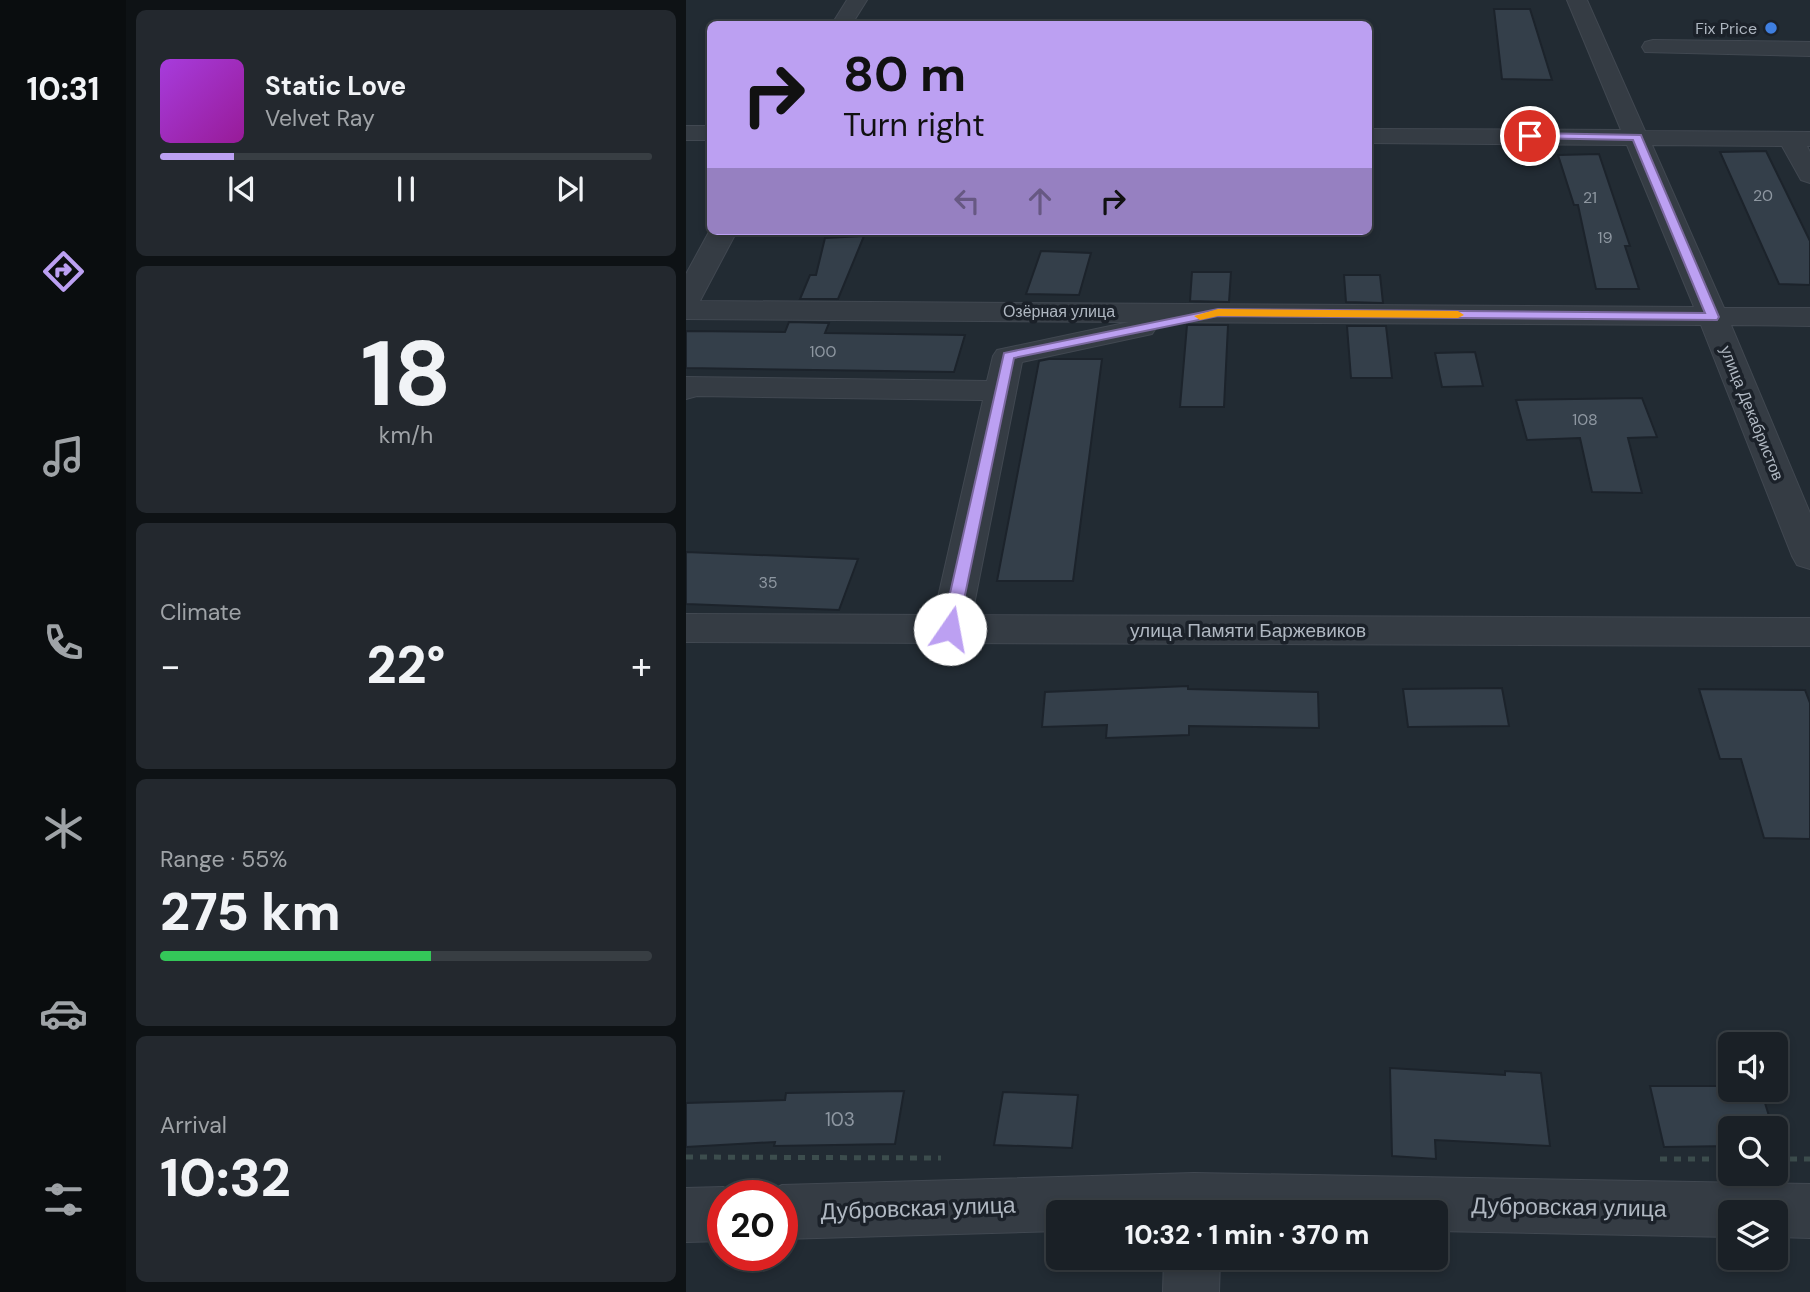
<!DOCTYPE html>
<html lang="en">
<head>
<meta charset="utf-8">
<style>
	:root { --surface:#1a2026; --page:#23282e; --text:#f1f3f6; --muted:#9fa3a7; --line:#383e43; --accent:#bca0f2 }
	body { margin:0; font-family:"DM Sans",sans-serif; background:var(--page); color:var(--text); height:100vh; display:flex; flex-direction:column; font-size:26px; white-space:nowrap }
	* { box-sizing:border-box; margin:0 }
	p { font-size:23px; color:var(--muted) }
	.icon { flex:none; width:38px; height:38px; fill:none; stroke:currentColor; stroke-width:2; stroke-linecap:round; stroke-linejoin:round }
	.map { position:relative; flex:1; overflow:hidden }
	.side { display:flex; flex-direction:column; gap:10px; padding:10px; background:#0e1215; width:560px }
	.side>* { flex:none }
	.banner { position:absolute; left:21px; top:21px; width:665px; height:214px; border-radius:10px; box-shadow:0 4px 10px #0003,0 0 0 2px var(--line); background:#bca0f2; color:#111; overflow:hidden }
	.tools { position:absolute; left:1032px; top:1032px; display:grid; gap:14px }
	.tools a { display:grid; place-items:center; width:70px; height:70px; border-radius:10px; background:var(--surface); box-shadow:0 4px 10px #0003,0 0 0 2px var(--line); font-size:35px }
	.speed { position:absolute; left:21px; top:1180px; display:flex; gap:14px; font-size:35px; font-weight:700; text-align:center }
	.speed>* { display:grid; place-content:center; width:91px; height:91px; border-radius:50%; background:var(--surface); box-shadow:0 4px 10px #0003,0 0 0 2px var(--line); line-height:1 }
	.speed .limit { border:10px solid #d22; background:#fff; color:#111 }
	.pin { position:absolute; display:grid; place-items:center; width:60px; height:60px; color:#fff; margin:-30px; border:4px solid #fff; border-radius:50%; box-shadow:0 2px 7px #0007 }
	.me { position:absolute; width:77px; margin:-38px; rotate:12deg; stroke-linejoin:round; filter:drop-shadow(0 0 5px #0008) }
	.turn { display:flex; align-items:center; gap:24px; height:147px; padding:0 21px; font-size:32px }
	.turn .icon { width:91px; height:91px; stroke-width:2.5 }
	.turn b { display:block; font-size:49px; line-height:60px }
	.lanes { display:flex; align-items:center; height:66px; padding:0 21px; background:#0003; justify-content:center; gap:35px; direction:ltr }
	.lanes .off { opacity:.35 }
	.big { font-size:52px; font-weight:800; line-height:1.1 }
	.side .card { flex:1; display:flex; flex-direction:column; justify-content:center; gap:10px; min-width:0; padding:0 24px; border-radius:10px; background:var(--page) }
	.side .dial { align-items:center; gap:0 }
	.dial b { font-size:91px; line-height:1 }
	.song { display:flex; align-items:center; gap:21px }
	.cover { width:84px; height:84px; border-radius:10px; background:linear-gradient(135deg,hsl(280 70% 55%),hsl(300 70% 35%)) }
	.played { height:7px; border-radius:4px; background:linear-gradient(90deg,var(--accent) 15%,var(--line) 15%) }
	.keys { display:flex; justify-content:space-around; direction:ltr }
	.heat { display:flex; justify-content:space-between; align-items:center; font-size:38px; direction:ltr }
	.charge { height:10px; border-radius:5px; background:linear-gradient(90deg,#34c759 55%,var(--line) 0) }
	.trip { position:absolute; left:360px; top:1200px; width:402px; height:70px; border-radius:10px; background:var(--surface); box-shadow:0 4px 10px #0003,0 0 0 2px var(--line); font-weight:800; line-height:70px; text-align:center }
	main { display:flex; flex:1; min-height:0 }
	.tabs { display:flex; flex-direction:column; width:126px; justify-content:space-around; align-items:center; background:#0a0d0f; color:var(--muted) }
	.tabs .icon { width:49px; height:49px }
	.tabs .active { color:var(--accent) }
	.tabs b { font-size:32px; color:var(--text) }
	.map>svg:first-child { display:block }
	.building { fill:#343f4a; stroke:#1c232b; stroke-width:2 }
	.lines { fill:none; stroke-linecap:round; stroke-linejoin:round }
	.minor-casing { stroke:#414851; stroke-width:2 }
	.path { stroke:#3c4d4d; stroke-width:5; stroke-dasharray:7 7; stroke-linecap:butt }
	.minor { fill:#353c44; fill-rule:evenodd }
	.route { fill:#bca0f2; stroke:#7a689d; stroke-width:2 }
	.slow { fill:#f59e0b }
	.shop-dot { fill:#3f7fe0; stroke:#1b2129; stroke-width:2.5 }
	.labels { text-anchor:middle; dominant-baseline:central; stroke-width:7; stroke-linejoin:round; paint-order:stroke }
	.far-poi-label { font-size:16px; fill:#afb7c1; stroke:#1b2129; text-anchor:end }
	.number-label { font-size:16px; fill:#8e97a1 }
	.far-street-label { font-size:16px; fill:#afb7c1; stroke:#1b2129 }
	.street-label { font-size:19px; fill:#afb7c1; stroke:#1b2129 }
	.near-number-label { font-size:19px; fill:#8e97a1 }
	.near-street-label { font-size:23px; fill:#afb7c1; stroke:#1b2129 }
</style>
</head>
<body>
<main>
<nav class="tabs">
<b>10:31</b>
<svg class="icon active" aria-label="directions" viewBox="0 0 24 24"><path d="M12 3l9 9-9 9-9-9zM9 14v-3h6M13 9l2 2-2 2"/></svg>
<svg class="icon" aria-label="music" viewBox="0 0 24 24"><path d="M9 18V5l10-2v13"/><circle cx="6" cy="18" r="3"/><circle cx="16" cy="16" r="3"/></svg>
<svg class="icon" aria-label="phone" viewBox="0 0 24 24"><path d="M5 4h4l2 5-3 2q2 4 5 5l2-3 5 2v4C11 20 4 13 5 4z"/></svg>
<svg class="icon" aria-label="climate" viewBox="0 0 24 24"><path d="M12 3v18M4 7l16 10M4 17L20 7"/></svg>
<svg class="icon" aria-label="car" viewBox="0 0 24 24"><path d="M5 17H2v-5l4-1 3-4h7l3 4 3 1v5h-3M9 17h6M6 11h13"/><circle cx="7" cy="17" r="2"/><circle cx="17" cy="17" r="2"/></svg>
<svg class="icon" aria-label="filters" viewBox="0 0 24 24"><path d="M4 7h16M4 17h16"/><circle cx="9" cy="7" r="2"/><circle cx="15" cy="17" r="2"/></svg>
</nav>
<section class="side">
<div class="card">
<div class="song"><i class="cover"></i><div><b>Static Love</b><p>Velvet Ray</p></div></div>
<div class="played"></div>
<div class="keys"><svg class="icon" aria-label="previous" viewBox="0 0 24 24"><path d="M18 5L8 12l10 7zM5 5v14"/></svg><svg class="icon" aria-label="pause" viewBox="0 0 24 24"><path d="M8 5v14M16 5v14"/></svg><svg class="icon" aria-label="next" viewBox="0 0 24 24"><path d="M6 5l10 7-10 7zM19 5v14"/></svg></div>
</div>
<div class="card dial"><b>18</b><p>km/h</p></div>
<div class="card"><p>Climate</p>
<div class="heat"><a>−</a><b class="big">22°</b><a>+</a></div>
</div>
<div class="card"><p>Range · 55%</p><b class="big">275 km</b><div class="charge"></div></div>
<div class="card"><p>Arrival</p><b class="big">10:32</b></div>
</section>
<div class="map">
<svg width="1124" height="1292" viewBox="0 0 1124 1292">
	<rect width="100%" height="100%" fill="#222b33"/>
	<g class="building">
		<path d="M808 9H844L866 80 816 79Z"/>
		<path d="M1080 151 1124 241V285L1093 284 1034 152Z"/>
		<path d="M913 154 944 246H939L953 289H910L892 205H888L872 155Z"/>
		<path d="M178 236 152 299H114L124 275H130L139 238Z"/>
		<path d="M355 251 405 253 393 295 340 294Z"/>
		<path d="M506 272H545L543 302 504 301Z"/>
		<path d="M658 275H694L697 303 660 302Z"/>
		<path d="M103 322 143 323 139 333 279 335 268 372 0 368V331L99 332Z"/>
		<path d="M501 325H542L538 407H494Z"/>
		<path d="M661 326H700L706 378H665Z"/>
		<path d="M789 352 797 386 756 387 749 353Z"/>
		<path d="M363 359H416L387 581H311L353 361Z"/>
		<path d="M956 398 971 437 942 438 956 493 906 492 894 438 841 440 830 400Z"/>
		<path d="M0 552 172 559 153 610 0 604Z"/>
		<path d="M502 686V689L632 692 633 728 503 726V735L420 738 421 725 356 727 359 692Z"/>
		<path d="M816 688 823 726 722 727 717 689Z"/>
		<path d="M1013 689 1119 690 1124 703V839L1078 838 1055 759H1034Z"/>
		<path d="M704 1068 819 1075V1071L855 1073 864 1146 749 1140 750 1159 706 1156Z"/>
		<path d="M964 1086H1045V1090H1075L1087 1129H1045V1146L978 1147Z"/>
		<path d="M218 1091 209 1144 88 1146 89 1142 0 1147V1103L99 1100 100 1093Z"/>
		<path d="M317 1092 392 1095 386 1148 308 1145Z"/>
	</g>
	<g class="lines">
		<g class="minor-casing">
			<g id="minor">
				<path d="M161 0H181L166 24H146Z"/>
				<path d="M881 0H901L959 131 1124 132V146H1121L1124 152V183L1115 180 1096 146 966 145 1038 308H1124V326L1045 325 1124 513V569L1111 565 1106 556 1015 325 466 322 470 328 466 334 336 362 286 615 1124 618V646L0 642V614L248 615 297 400 11 396 0 399V377L301 381 307 356 311 350 443 322 0 319V274L24 230 51 231 14 301 1008 307 941 145 682 143V129L935 130Z"/>
				<path d="M967 40 1124 42V56L959 52 956 47 959 42Z"/>
				<rect x="0" y="126" width="24" height="14"/>
				<path d="M508 1173 1124 1184V1238L1090 1237V1213H1045V1237L751 1231V1213H373V1231L96 1239V1195H76L96 1185Z"/>
				<path d="M37 1187 56 1195H37V1241L0 1242V1188Z"/>
				<path d="M478 1258H534L533 1292H477Z"/>
			</g>
		</g>
		<g class="path">
			<path d="M0 1157 255 1158"/>
			<path d="M974 1159H1045"/>
			<path d="M1090 1159H1124"/>
		</g>
		<use href="#minor" class="minor"/>
	</g>
	<path class="route" d="M844 133 955 135 1033 317 1031 320 532 316 328 358 272 629 270 633H259L256 629 318 353 532 309 1019 313 947 140 840 138 839 136Z"/>
	<path class="slow" d="M532 309 772 311 778 315 772 318 532 316 514 320 508 316Z"/>
	<circle class="shop-dot" cx="1085" cy="28" r="7"/>
	<g class="labels">
		<g class="far-poi-label">
			<text x="1071" y="28">Fix Price</text>
		</g>
		<g class="number-label">
			<text x="1077" y="195">20</text>
			<text x="904" y="197">21</text>
			<text x="919" y="237">19</text>
			<text x="137" y="351">100</text>
			<text x="899" y="419">108</text>
			<text x="82" y="582">35</text>
		</g>
		<g class="far-street-label">
			<text x="373" y="311">Озёрная улица</text>
			<text transform="translate(1066 413) rotate(68)">улица Декабристов</text>
		</g>
		<g class="street-label">
			<text x="562" y="630">улица Памяти Баржевиков</text>
		</g>
		<g class="near-number-label">
			<text x="154" y="1119">103</text>
		</g>
		<g class="near-street-label">
			<text transform="translate(883 1207) rotate(1)">Дубровская улица</text>
			<text transform="translate(232 1208) rotate(-2)">Дубровская улица</text>
		</g>
	</g>
</svg>
<div class="tools">
<a><svg class="icon" aria-label="sound" viewBox="0 0 24 24"><path d="M4 9h4l5-4v14l-5-4H4zM17 9q2 3 0 6"/></svg></a>
<a><svg class="icon" aria-label="search" viewBox="0 0 24 24"><circle cx="10" cy="10" r="6"/><path d="M15 15l6 6"/></svg></a>
<a><svg class="icon" aria-label="layers" viewBox="0 0 24 24"><path d="M12 4l9 5-9 5-9-5zM3 14l9 5 9-5"/></svg></a>
</div>
<div class="speed"><div class="limit">20</div></div>
<div class="pin" style="left:844px;top:136px;background:#d93025"><svg class="icon" aria-label="arrive" viewBox="0 0 24 24"><path d="M6 21V4h12l-3 4 3 4H6"/></svg></div>
<svg class="me" style="left:264px;top:629px" viewBox="-20 -20 40 40"><circle r="19" fill="#fff"/><path d="M0-13L10 11 0 6-10 11z" fill="#bca0f2"/></svg>
<div class="trip">10:32 · 1 min · 370 m</div>
<div class="banner">
<div class="turn"><svg class="icon" aria-label="right" viewBox="0 0 24 24"><path d="M7 20v-9h11M14 6l5 5-5 5"/></svg><div><b>80 m</b>Turn right</div></div>
<div class="lanes"><svg class="icon off" aria-label="left" viewBox="0 0 24 24"><path d="M17 20v-9H6M10 6l-5 5 5 5"/></svg><svg class="icon off" aria-label="ahead" viewBox="0 0 24 24"><path d="M12 20V5M6 11l6-6 6 6"/></svg><svg class="icon" aria-label="right" viewBox="0 0 24 24"><path d="M7 20v-9h11M14 6l5 5-5 5"/></svg></div>
</div>
</div>
</main>
</body>
</html>
